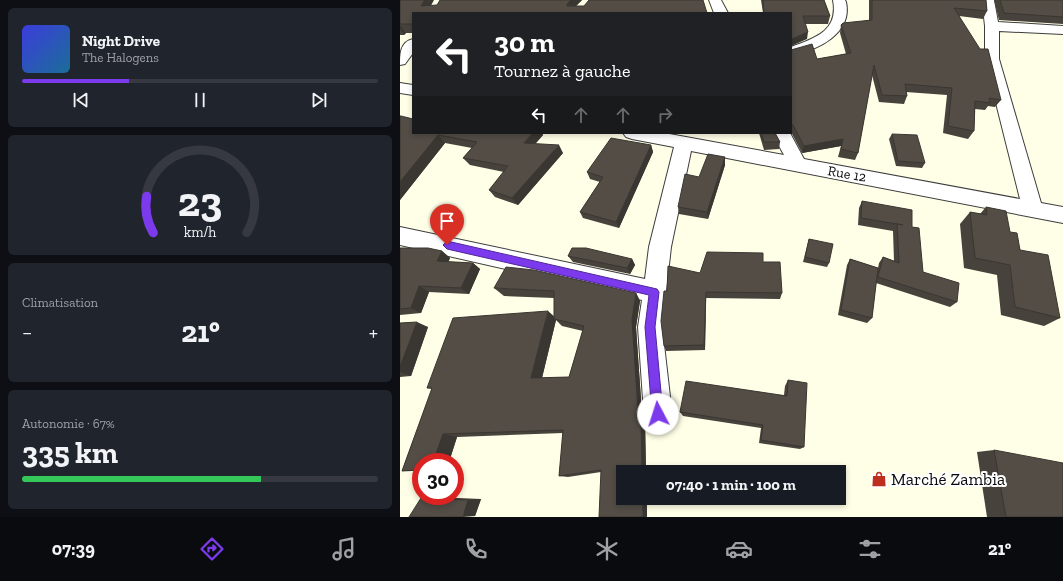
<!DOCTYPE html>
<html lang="fr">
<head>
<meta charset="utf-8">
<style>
	:root { --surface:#171b24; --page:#20242c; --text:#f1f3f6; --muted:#9ea1a6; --line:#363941; --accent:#7c3aed }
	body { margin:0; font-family:"Zilla Slab",serif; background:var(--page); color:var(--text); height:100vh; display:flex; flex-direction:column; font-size:15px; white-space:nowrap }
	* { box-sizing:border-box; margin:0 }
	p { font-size:13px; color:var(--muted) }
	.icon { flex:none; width:22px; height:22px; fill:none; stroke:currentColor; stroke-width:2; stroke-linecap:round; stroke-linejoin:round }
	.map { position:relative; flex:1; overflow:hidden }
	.drawer { display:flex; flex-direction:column; gap:8px; padding:8px; background:#0d0f14; width:400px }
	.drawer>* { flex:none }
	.hud { position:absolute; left:12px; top:12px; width:380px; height:122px; border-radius:0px; box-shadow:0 2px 6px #0003; background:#202124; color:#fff; overflow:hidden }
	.speed { position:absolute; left:12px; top:453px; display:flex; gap:8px; font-size:20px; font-weight:700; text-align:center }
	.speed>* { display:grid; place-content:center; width:52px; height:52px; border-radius:50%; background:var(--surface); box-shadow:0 2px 6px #0003; line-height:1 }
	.speed .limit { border:6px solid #d22; background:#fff; color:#111 }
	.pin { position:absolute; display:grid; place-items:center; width:34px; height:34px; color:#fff; margin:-41px -17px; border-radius:50% 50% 50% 0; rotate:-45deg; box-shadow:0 0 4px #0007 }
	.pin .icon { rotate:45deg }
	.me { position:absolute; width:44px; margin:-22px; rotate:355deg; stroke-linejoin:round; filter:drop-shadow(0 0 3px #0008) }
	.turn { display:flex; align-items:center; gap:14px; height:84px; padding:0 16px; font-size:18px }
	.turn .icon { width:52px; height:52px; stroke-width:2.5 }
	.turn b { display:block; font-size:28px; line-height:34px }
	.lanes { display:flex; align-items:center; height:38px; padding:0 16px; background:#0003; justify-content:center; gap:20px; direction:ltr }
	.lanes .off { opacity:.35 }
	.big { font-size:30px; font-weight:700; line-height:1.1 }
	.drawer .tile { flex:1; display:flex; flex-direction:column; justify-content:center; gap:6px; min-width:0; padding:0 14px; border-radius:6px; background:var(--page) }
	.drawer .dial { align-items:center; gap:0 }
	.dial svg { height:104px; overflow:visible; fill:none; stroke:var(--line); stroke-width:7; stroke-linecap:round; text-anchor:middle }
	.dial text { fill:var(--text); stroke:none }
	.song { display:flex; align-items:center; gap:12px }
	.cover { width:48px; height:48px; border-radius:6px; background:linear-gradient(135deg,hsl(240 70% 55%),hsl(200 70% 35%)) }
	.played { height:4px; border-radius:2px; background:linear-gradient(90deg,var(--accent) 30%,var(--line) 30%) }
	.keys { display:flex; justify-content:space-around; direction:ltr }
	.heat { display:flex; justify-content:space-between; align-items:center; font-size:22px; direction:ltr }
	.charge { height:6px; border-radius:3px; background:linear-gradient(90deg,#34c759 67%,var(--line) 0) }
	.trip { position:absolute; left:216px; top:465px; width:230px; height:40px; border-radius:0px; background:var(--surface); box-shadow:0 2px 6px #0003; font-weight:700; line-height:40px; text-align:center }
	.dock { display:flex; height:64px; justify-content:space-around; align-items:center; background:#090b0e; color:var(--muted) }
	.dock .icon { width:28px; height:28px }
	.dock .selected { color:var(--accent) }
	.dock b { font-size:18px; color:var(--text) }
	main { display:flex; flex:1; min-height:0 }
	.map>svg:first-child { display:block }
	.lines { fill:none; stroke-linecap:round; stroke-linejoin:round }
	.minor-casing { stroke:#3d3d3d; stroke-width:2 }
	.minor { fill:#fff; fill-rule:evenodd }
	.wall { fill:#47423c; fill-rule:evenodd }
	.shaded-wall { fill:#3a3631 }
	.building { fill:#534d46; stroke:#3a3631 }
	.route { fill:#7c3aed; stroke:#51269a }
	.labels { text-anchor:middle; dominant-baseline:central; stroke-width:4; stroke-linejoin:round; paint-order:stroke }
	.street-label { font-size:14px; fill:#0a0a0a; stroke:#fff }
	.near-poi-label { font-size:17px; fill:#0a0a0a; stroke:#fff; text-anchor:start }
</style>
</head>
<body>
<main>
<section class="drawer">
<div class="tile">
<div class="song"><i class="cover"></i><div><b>Night Drive</b><p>The Halogens</p></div></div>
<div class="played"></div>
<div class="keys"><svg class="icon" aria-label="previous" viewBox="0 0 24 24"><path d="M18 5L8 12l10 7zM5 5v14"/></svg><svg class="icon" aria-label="pause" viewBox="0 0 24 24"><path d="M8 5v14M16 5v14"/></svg><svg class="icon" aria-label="next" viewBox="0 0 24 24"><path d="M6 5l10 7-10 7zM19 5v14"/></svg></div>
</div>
<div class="tile dial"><svg viewBox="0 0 100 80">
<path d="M14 69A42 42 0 1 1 86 69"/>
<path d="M14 69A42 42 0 0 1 9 41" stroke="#7c3aed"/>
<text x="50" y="56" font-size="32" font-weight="700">23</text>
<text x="50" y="72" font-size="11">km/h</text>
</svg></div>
<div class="tile"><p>Climatisation</p>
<div class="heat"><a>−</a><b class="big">21°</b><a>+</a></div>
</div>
<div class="tile"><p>Autonomie · 67%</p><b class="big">335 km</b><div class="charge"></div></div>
</section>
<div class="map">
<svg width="663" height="517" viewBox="0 0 663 517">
	<rect width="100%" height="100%" fill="#fffee6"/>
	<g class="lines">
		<g class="minor-casing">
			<g id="minor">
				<path d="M309 0H321L328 13H314Z"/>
				<path d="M433 0H445L446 2C453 34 417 50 391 56V47C415 38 439 31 433 0Z"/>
				<path d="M582 0H594L598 22 663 26V34L599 31V59L641 203 663 207V223L291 151 271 247 262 327 272 414 268 424 258 428 248 424 244 414 238 327 242 300 0 245V227L245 279 249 247 274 147 232 139 226 137 223 133H264L384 155 372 133H390L404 159 620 199 585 59V26Z"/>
				<path d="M13 39V53L5 64 0 65C0 54 0 42 13 39Z"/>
				<path d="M0 83 13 85V95L0 93Z"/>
			</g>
		</g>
		<use href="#minor" class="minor"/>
	</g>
	<g class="wall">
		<path d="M0 0 31 6 182 0 176 6 307 13H13V33H6L4 35H0Z"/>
		<path d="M361 0H424L430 16 428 24H405L407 39 391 13H363Z"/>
		<path d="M469 0H586L587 11 583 19 559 16 601 100 595 107 588 106 585 110 575 109 574 131 568 139 543 133 547 95 506 92 507 96 504 104 479 102 472 75 458 153 455 160 438 157 441 146 402 153 391 132V47V50L417 59 446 54 440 33 441 25 469 20Z"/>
		<path d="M594 0H663V24L599 20Z"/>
		<path d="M0 116 13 133H142L143 135 135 144 163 153 118 205 95 197 89 190 104 172 70 165 63 158 72 148 45 143 0 200Z"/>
		<path d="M359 133H375L380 142 379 149 364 150Z"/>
		<path d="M492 134 525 163 522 168 496 166 489 139Z"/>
		<path d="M251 145 253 152 219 228 183 218 180 212 200 182 190 179 187 172Z"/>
		<path d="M325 157V165L308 219 279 214 278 207 299 177Z"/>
		<path d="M462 201 512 227 523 272 557 302 550 307 476 283 472 318 467 323 438 315 447 265 450 259 478 268 479 263 483 257 494 261 493 231 458 225 459 208Z"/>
		<path d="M586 207 610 232 660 318 644 326 601 315 597 275 564 268 560 224 570 212 580 214Z"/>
		<path d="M409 239 429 263 427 267 403 262Z"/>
		<path d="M0 248 42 251 50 258 48 262 73 263 80 269 69 294 29 292 21 313 0 315Z"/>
		<path d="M168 256 232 259 235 265 230 274 173 262Z"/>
		<path d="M363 262 382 293 380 299 306 298 305 350 266 351 264 346 267 291 300 273Z"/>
		<path d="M94 288 236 293 240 301 236 327 242 414 245 421 246 472H201L168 477 159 476 163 433 57 437 49 462H21V471H2L32 389 27 388 154 317V298L104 296ZM156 320 162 326 183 331 169 377 142 378Z"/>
		<path d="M0 323 28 327 11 376 0 377Z"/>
		<path d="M388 380 404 447 400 449 359 443 361 428 283 416 280 412 384 395 385 386Z"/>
		<path d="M594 450 663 517H587L577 452Z"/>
		<path d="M36 497 81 499 75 516 21 498Z"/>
	</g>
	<g class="shaded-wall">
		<path d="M24 0H34L27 13 21 6Z"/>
		<path d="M171 0H182L170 12 167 6V4Z"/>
		<path d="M0 25 6 33 4 35 0 29Z"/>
		<path d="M408 32 407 39 391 46V39Z"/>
		<path d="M133 133H142L143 135 129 151 124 143Z"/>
		<path d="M38 135 45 143 0 200V182Z"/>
		<path d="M443 139 441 146 402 153 404 146Z"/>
		<path d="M159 145 163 153 118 205 112 198Z"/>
		<path d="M251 145 253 152 219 228 216 222Z"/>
		<path d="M325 157V165L308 219 307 212Z"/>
		<path d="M42 251 50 258 46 268 37 261Z"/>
		<path d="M232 259 235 265 230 274 227 268Z"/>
		<path d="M73 263 80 269 69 294 61 288Z"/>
		<path d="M19 286 29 292 21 313 11 308Z"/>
		<path d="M306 292V298L305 350 304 345Z"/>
		<path d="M236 293 240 301 236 327 242 414 245 421 246 472H242L232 320Z"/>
		<path d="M148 311 156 318 154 319 156 320 141 382 131 378Z"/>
		<path d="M17 322 28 327 11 376 0 372V367Z"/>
		<path d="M43 434 57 437 49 462H33Z"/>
		<path d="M242 498H247V517H243Z"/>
		<path d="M81 499 75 516 63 517 68 500Z"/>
	</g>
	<g class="building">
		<path d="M0 0H24L21 6 37 5 40 0H171L167 4V6H184L189 0H303L307 13H13V24H0Z"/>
		<path d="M363 0H424L430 16H403L408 32 391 39V13H364Z"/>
		<path d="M472 0H586L587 11 554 8 580 49H588L601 100 589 98 590 103 575 101 574 131 548 126 552 88 505 84 507 96 482 95 474 65 458 153 441 149 443 139 404 146 393 125H391V47V50L412 44 417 59 451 53 441 25 443 23 472 20Z"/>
		<path d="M600 0H663V17L604 13Z"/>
		<path d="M0 116H1L13 119V133H133L124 143 159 145 112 198 89 190 108 166 63 158 77 142 38 135 0 182Z"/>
		<path d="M361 133H375L380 142H364Z"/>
		<path d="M492 134 517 135 525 163 498 161Z"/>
		<path d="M211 138 251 145 216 222 180 212 203 177 187 172Z"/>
		<path d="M308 154 325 157 307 212 278 207 285 174 299 177Z"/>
		<path d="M462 201 512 210V227L519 228 523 272 559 283 557 302 478 277 483 257 499 263 497 224 503 225 461 218Z"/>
		<path d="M586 207 606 211 610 232 617 233 620 250 648 255 660 318 615 307 610 265 575 258 570 212 587 215Z"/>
		<path d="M409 239 433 244 429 263 405 257Z"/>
		<path d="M0 248H28L42 251 37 261 73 263 61 288 19 286 11 308 0 309Z"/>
		<path d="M172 248H186L232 259 227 268 168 256Z"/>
		<path d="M307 252 363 253V262H380L382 293 306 292 304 345 264 346 261 321 264 291H267L268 266 300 273Z"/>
		<path d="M450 259 478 268 472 318 441 310Z"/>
		<path d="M106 267 134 270 236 293 232 320 238 411 241 418 242 472H223V498H242L243 517H199L201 470 159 476 163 430 43 434 33 462H21V470L2 471 32 388H27L53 318 148 311 131 378 169 377 184 326 154 319V291L94 288Z"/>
		<path d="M17 322 0 367V323Z"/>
		<path d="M388 380 407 383 404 447 361 440 363 425 280 412 286 381 387 396Z"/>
		<path d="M594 450 663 463V517H606Z"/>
		<path d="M21 498 68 500 63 517H9Z"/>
	</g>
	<path class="route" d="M47 241 257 289 259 292 255 327 263 414 262 418 258 419 254 418 252 414 245 327 249 295 47 249 43 245Z"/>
	<defs>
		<g id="shop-bare" transform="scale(1.2)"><path d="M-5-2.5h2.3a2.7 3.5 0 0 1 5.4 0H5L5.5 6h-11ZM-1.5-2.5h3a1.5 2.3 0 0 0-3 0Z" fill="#be2e1e" stroke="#fff" stroke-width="2.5" paint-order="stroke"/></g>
	</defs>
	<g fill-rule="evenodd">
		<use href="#shop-bare" x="479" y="479"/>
	</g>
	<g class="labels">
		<g class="street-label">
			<text transform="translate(447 174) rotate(10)">Rue 12</text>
		</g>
		<g class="near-poi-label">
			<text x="491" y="479">Marché Zambia</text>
		</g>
	</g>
</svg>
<div class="speed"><div class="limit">30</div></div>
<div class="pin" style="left:47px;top:245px;background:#d93025"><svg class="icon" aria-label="arrive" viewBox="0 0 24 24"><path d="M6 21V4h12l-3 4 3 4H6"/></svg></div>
<svg class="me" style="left:258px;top:414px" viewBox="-20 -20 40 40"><circle r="19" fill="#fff"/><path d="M0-13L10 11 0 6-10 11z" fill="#7c3aed"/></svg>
<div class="trip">07:40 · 1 min · 100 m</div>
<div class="hud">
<div class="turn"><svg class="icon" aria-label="left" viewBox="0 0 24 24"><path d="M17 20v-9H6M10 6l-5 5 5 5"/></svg><div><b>30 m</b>Tournez à gauche</div></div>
<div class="lanes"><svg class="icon" aria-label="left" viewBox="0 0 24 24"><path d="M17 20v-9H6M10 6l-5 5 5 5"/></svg><svg class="icon off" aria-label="ahead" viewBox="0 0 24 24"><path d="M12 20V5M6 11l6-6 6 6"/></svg><svg class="icon off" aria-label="ahead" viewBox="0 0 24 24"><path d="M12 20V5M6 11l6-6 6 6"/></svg><svg class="icon off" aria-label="right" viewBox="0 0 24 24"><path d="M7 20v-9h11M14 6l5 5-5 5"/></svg></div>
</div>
</div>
</main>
<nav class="dock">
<b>07:39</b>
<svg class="icon selected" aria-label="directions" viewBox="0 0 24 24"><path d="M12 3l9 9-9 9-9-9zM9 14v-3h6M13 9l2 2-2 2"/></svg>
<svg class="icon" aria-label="music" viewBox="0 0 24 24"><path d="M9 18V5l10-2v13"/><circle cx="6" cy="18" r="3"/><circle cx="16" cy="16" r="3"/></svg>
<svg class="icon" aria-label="phone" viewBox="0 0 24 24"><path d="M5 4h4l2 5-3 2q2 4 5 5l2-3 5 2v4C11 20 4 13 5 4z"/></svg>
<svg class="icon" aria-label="climate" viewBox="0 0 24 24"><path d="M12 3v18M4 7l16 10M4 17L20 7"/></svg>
<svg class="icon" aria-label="car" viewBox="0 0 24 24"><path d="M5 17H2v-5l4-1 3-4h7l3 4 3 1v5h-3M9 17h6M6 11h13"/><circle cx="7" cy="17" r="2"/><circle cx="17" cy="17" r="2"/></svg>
<svg class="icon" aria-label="filters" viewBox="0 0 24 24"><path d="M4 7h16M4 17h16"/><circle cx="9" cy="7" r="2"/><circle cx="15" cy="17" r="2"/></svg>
<b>21°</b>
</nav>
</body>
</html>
